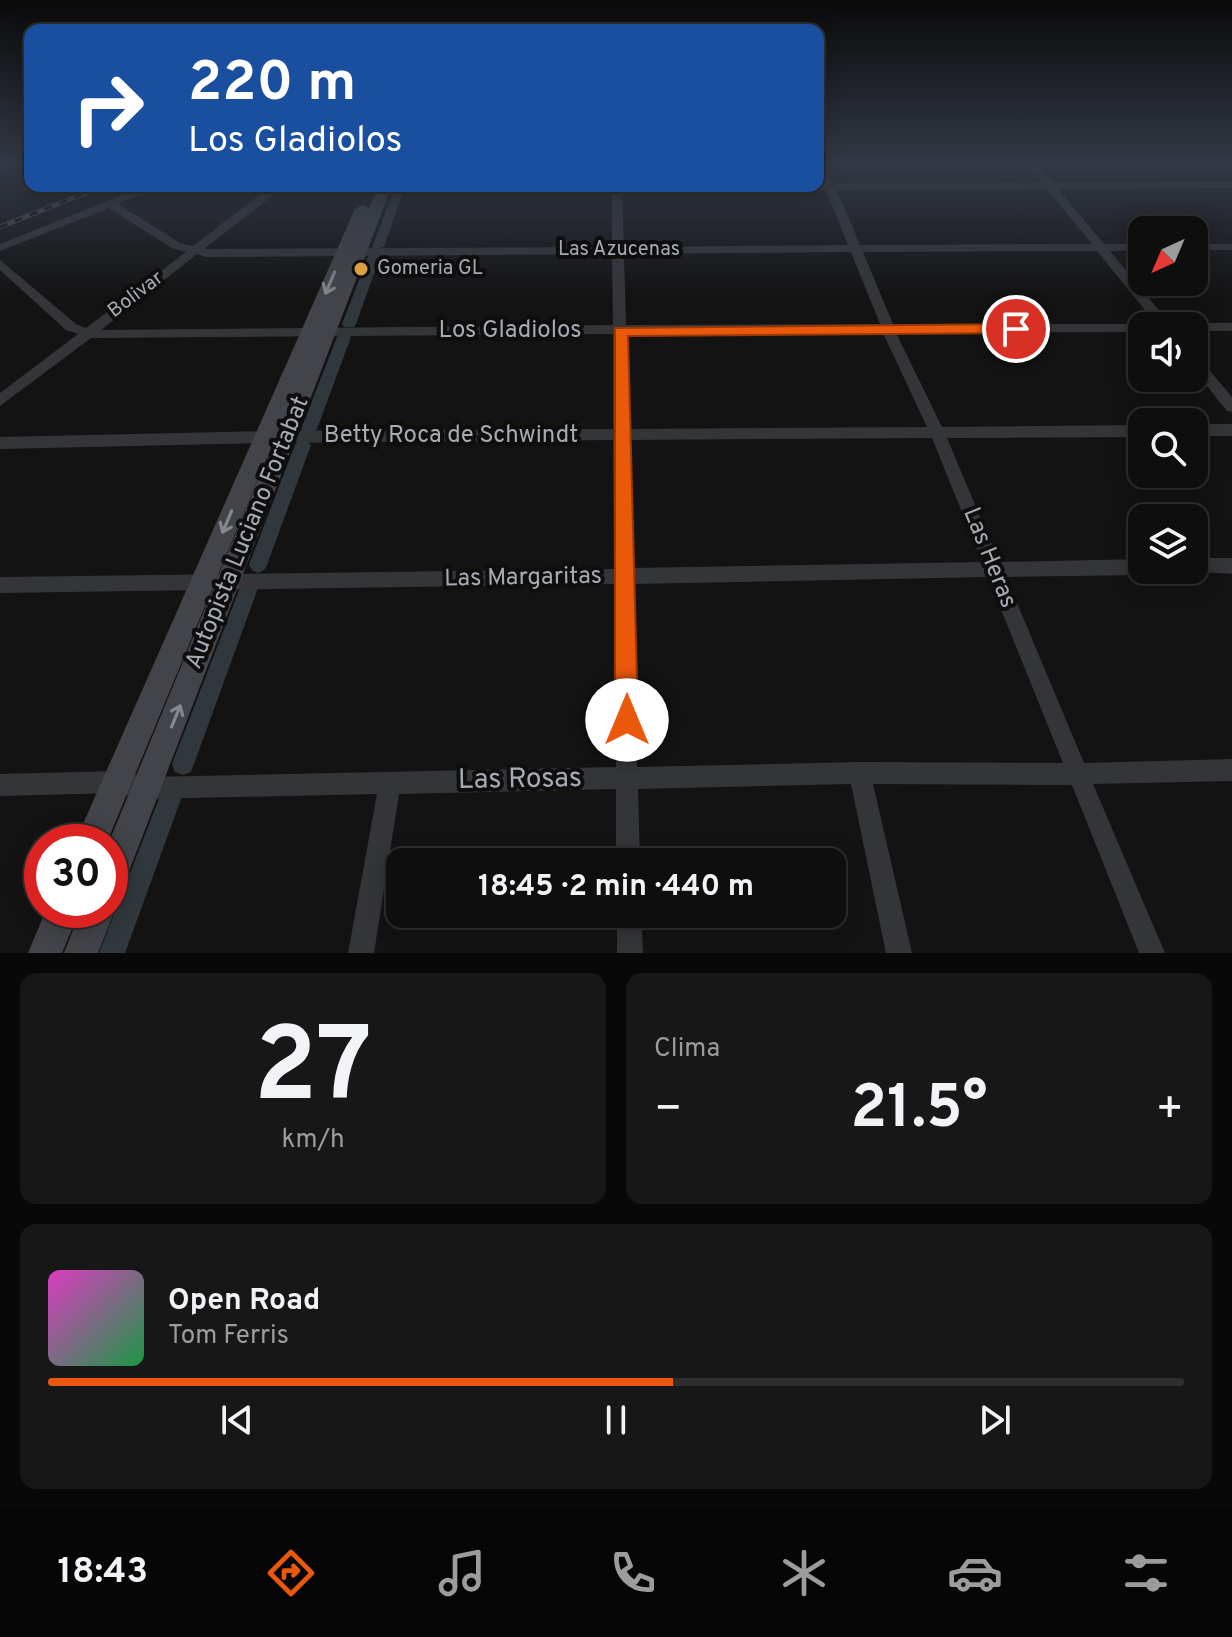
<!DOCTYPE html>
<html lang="es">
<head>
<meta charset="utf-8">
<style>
	:root { --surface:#0e0e0f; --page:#171718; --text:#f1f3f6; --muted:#9b9c9e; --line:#2e2e2f; --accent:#ea580c }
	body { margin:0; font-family:Overpass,sans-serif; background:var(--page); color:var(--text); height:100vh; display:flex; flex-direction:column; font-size:30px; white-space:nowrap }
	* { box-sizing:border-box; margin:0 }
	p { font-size:26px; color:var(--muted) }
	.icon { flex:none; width:44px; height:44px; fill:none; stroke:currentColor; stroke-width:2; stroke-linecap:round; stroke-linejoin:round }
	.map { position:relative; height:953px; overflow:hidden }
	.details { display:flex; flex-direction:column; gap:20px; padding:20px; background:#080808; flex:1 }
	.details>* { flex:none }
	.hud { position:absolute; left:24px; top:24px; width:800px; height:168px; border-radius:16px; box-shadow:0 4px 20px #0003,0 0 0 2px var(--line); background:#1a4fa0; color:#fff; overflow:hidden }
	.needle { width:52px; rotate:224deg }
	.controls { position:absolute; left:1128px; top:216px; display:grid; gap:16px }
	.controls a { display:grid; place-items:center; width:80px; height:80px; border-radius:16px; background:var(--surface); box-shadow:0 4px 20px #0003,0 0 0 2px var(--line); font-size:40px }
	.speed { position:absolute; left:24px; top:824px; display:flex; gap:16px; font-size:40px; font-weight:700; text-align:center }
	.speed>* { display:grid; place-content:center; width:104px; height:104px; border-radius:50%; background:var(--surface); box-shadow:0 4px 20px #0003,0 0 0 2px var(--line); line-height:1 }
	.speed .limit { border:12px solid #d22; background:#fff; color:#111 }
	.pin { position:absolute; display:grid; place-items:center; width:68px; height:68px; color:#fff; margin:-34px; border:4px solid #fff; border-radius:50%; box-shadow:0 2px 8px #0007 }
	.me { position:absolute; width:88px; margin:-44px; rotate:0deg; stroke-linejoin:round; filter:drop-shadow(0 0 6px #0008) }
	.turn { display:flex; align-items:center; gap:28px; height:168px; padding:0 32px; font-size:36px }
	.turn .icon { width:104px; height:104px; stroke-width:2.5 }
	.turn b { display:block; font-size:56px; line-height:68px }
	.big { font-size:60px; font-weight:700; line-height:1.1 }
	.details .card { flex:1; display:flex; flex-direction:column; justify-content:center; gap:12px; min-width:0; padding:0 28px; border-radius:16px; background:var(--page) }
	.details .dial { align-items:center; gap:0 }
	.dial b { font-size:104px; line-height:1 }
	.song { display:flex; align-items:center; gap:24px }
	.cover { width:96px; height:96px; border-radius:12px; background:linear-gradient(135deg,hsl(310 70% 55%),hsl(140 70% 35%)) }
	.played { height:8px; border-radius:4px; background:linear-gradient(90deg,var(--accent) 55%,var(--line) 55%) }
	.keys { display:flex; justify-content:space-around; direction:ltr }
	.heat { display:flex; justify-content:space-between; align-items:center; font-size:44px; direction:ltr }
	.details .tiles { flex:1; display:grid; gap:20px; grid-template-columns:1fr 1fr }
	.card:last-child { grid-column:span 2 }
	.trip { position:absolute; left:386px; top:848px; width:460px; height:80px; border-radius:16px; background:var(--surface); box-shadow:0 4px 20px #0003,0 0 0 2px var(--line); font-weight:700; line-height:80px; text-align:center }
	.tab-bar { display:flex; height:128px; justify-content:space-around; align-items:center; background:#060606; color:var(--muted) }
	.tab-bar .icon { width:56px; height:56px }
	.tab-bar .active { color:var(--accent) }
	.tab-bar b { font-size:36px; color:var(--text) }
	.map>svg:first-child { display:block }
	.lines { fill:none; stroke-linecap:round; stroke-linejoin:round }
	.canal { fill:#30383d; fill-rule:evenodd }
	.minor { fill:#343539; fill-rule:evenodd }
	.secondary { fill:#434449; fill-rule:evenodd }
	.rail-casing { stroke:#4c4d52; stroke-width:5 }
	.rail { stroke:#0e0e0f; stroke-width:3; stroke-dasharray:8; stroke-linecap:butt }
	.oneway { stroke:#83878e }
	.route { fill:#ea580c; stroke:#983908; stroke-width:2 }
	.poi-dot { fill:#dda142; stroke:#0e0e0f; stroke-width:3 }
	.labels { text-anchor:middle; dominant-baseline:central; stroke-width:8; stroke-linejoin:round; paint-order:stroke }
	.far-street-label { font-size:20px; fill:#a6abb3; stroke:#0e0e0f }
	.far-poi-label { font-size:20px; fill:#a6abb3; stroke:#0e0e0f; text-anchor:start }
	.street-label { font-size:24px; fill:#a6abb3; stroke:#0e0e0f }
	.near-street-label { font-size:28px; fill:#a6abb3; stroke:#0e0e0f }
</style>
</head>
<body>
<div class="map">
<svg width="1232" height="953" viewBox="0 0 1232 953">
	<rect width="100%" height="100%" fill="#131314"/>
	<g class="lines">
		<g class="canal">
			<path d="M398 189 403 192 384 247 374 249 372 247 393 192Z"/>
			<path d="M374 253 380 257 356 324 354 327H344L342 324 368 257Z"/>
			<path d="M344 333 351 337 317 429 314 433H304L301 429 337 337Z"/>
			<path d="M303 439 311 445 267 565 264 570 258 573 252 570 249 565 295 445Z"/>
			<path d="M249 580 255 582 258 588 194 764 191 772 183 775 175 772 172 764 240 588 243 582Z"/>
			<path d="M170 788 178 791 181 799 125 953H99L162 791Z"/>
		</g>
		<g class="minor">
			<path d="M818 165H826L834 184 1042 183 1028 165H1038L1053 183 1232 182V188L1058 189 1104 244H1142V250L1110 251 1172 326H1158L1097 251 863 252 893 324H1142L1147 326H1142V332L896 333 942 427 1142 425V437L947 438 999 562 1142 559V570H1149L1142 575 1006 577 1084 763 1232 759V781L1093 784 1165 953H1139L1072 785 873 784 912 953H886L851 784 638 789 640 862H616V789L399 794 374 953H348L377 794 146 799 116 793 0 796V774L116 771 146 777 616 767 614 584 0 593V577L614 569 613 440 264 443 0 449V437L264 431 613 429V334L91 338 0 406V393L78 334 66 330 0 270V260L76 324 86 328 186 252 172 248 109 208 0 251V244L145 186H159L118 204 180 243 193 246 266 190 260 186H818L824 184ZM1047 189 1092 244 860 245 837 190ZM826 190 848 245 624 247 622 191ZM612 191V247L204 249 276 193ZM851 252 880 324 626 325 624 254ZM197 254 206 257 612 254 613 325 101 330ZM626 333H883L927 427 628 429ZM932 438 982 562 632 568 629 440ZM988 577 1063 763 860 762 637 767 633 584Z"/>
			<rect x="1194" y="244" width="38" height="6"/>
			<path d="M1194 323H1232V331H1194V326H1188Z"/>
			<path d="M1194 356 1199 358 1232 397V412L1227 411 1194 370Z"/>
			<rect x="1194" y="424" width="38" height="12"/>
			<path d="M1194 558H1232V574L1188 571 1194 570Z"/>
			<path d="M617 914H641L643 953H617Z"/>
		</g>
		<g class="secondary">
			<path d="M378 186H392L126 879 122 891 110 895 109 842 279 428 107 842H75L355 209 362 205 369 208Z"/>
			<path d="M110 899 115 910 98 953H64L81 910H110Z"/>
			<path d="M46 910H80L62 953H28Z"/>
		</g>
		<g class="rail-casing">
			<path id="rail" d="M0 227 103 186"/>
		</g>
		<use href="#rail" class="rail"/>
	</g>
	<defs><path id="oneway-shaft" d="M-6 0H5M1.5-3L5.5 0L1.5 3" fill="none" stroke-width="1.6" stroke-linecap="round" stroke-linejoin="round" transform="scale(2)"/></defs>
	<g class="oneway">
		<use href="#oneway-shaft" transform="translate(330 283) rotate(113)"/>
		<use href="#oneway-shaft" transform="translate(227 522) rotate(113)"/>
		<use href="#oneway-shaft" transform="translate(176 716) rotate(-68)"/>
	</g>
	<linearGradient id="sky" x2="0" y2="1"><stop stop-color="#0a0a0b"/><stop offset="0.55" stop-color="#333945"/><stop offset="1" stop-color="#333945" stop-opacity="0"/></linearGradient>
	<rect width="1232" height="298" fill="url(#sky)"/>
	<path class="route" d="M1016 324 1021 326V333L628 336 638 720 635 728 627 732 618 728 615 720V328Z"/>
	<circle class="poi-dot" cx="361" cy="269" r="8"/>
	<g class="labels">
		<g class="far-street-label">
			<text x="619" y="250">Las Azucenas</text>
			<text transform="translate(136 295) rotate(-37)">Bolivar</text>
		</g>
		<g class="far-poi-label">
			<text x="377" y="269">Gomeria GL</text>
		</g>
		<g class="street-label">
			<text x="510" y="331">Los Gladiolos</text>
			<text x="451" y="436">Betty Roca de Schwindt</text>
			<text transform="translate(248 533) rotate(-68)">Autopista Luciano Fortabat</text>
			<text transform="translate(989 558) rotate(68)">Las Heras</text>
			<text transform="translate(523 578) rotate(-1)">Las Margaritas</text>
		</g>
		<g class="near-street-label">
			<text transform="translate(520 780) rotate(-1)">Las Rosas</text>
		</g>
	</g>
</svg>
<div class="controls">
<a><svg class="needle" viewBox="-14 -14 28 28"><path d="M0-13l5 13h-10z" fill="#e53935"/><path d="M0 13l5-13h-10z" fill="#9b9c9e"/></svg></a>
<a><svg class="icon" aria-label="sound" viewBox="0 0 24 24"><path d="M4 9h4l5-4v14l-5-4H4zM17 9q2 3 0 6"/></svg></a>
<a><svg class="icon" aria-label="search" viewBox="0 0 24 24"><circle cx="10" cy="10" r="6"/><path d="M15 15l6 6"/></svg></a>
<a><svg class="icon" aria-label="layers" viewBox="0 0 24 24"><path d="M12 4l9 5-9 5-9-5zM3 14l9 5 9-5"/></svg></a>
</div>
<div class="speed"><div class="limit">30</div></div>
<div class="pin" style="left:1016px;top:329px;background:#d93025"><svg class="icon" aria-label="arrive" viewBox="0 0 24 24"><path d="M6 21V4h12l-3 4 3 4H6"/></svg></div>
<svg class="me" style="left:627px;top:720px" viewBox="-20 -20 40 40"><circle r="19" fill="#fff"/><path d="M0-13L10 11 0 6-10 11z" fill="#ea580c"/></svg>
<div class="trip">18:45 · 2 min · 440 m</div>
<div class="hud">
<div class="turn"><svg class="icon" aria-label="right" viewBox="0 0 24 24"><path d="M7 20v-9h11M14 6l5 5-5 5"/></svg><div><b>220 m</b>Los Gladiolos</div></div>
</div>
</div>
<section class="details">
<div class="tiles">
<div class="card dial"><b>27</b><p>km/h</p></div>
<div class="card"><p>Clima</p>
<div class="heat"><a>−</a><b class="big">21.5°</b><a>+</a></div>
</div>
<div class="card">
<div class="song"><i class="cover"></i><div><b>Open Road</b><p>Tom Ferris</p></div></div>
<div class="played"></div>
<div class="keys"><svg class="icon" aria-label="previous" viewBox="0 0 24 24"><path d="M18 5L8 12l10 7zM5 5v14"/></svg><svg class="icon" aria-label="pause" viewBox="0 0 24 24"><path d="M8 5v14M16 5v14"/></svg><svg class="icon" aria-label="next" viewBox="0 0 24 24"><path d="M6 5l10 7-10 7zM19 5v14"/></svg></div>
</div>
</div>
</section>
<nav class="tab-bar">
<b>18:43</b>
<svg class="icon active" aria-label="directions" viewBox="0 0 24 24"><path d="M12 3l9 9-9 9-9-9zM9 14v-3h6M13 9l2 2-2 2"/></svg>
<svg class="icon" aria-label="music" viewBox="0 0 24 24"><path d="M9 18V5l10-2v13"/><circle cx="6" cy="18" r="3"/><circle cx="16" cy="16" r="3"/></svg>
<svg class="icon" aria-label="phone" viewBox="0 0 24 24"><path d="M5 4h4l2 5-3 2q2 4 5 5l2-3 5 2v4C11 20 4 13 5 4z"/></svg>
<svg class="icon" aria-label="climate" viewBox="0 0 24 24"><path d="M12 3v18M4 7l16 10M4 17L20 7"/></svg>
<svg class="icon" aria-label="car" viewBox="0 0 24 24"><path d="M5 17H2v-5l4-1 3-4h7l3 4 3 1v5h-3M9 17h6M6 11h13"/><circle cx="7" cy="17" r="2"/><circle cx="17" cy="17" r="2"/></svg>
<svg class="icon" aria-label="filters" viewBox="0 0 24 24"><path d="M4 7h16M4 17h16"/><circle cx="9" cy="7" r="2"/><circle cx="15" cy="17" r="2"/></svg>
</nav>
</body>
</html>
